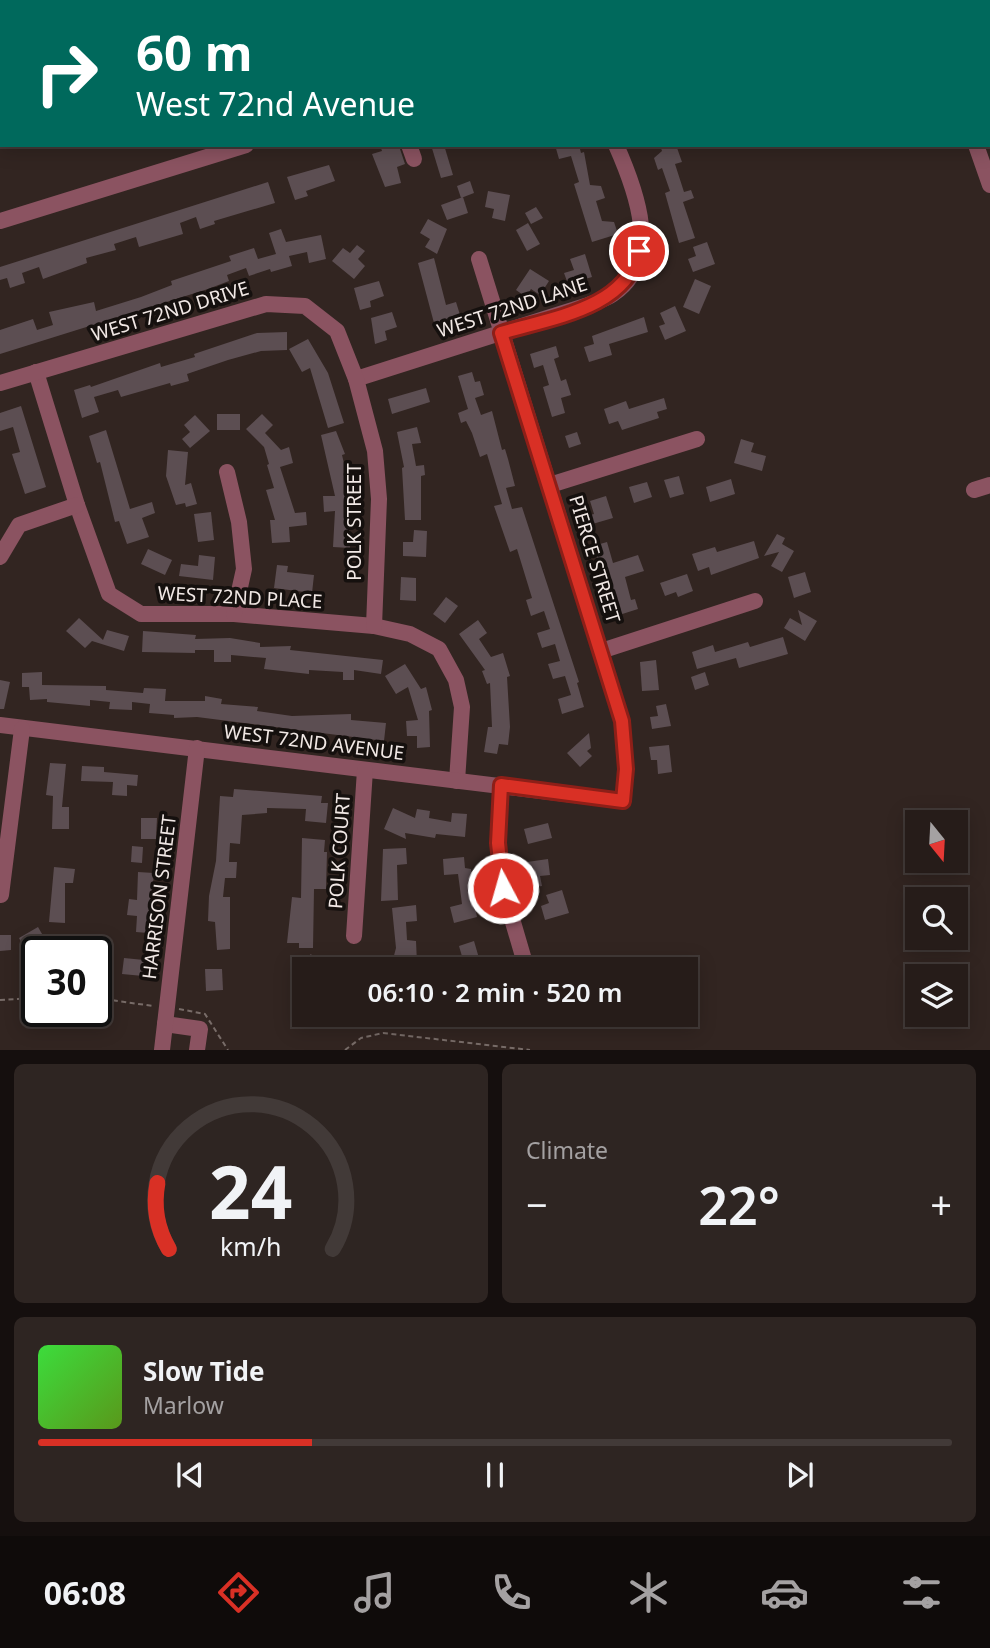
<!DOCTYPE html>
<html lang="en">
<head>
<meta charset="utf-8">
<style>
	:root { --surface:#261c19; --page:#2e2522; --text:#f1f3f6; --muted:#a4a1a2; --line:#423a38; --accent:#d93025 }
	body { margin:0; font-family:"Noto Sans",sans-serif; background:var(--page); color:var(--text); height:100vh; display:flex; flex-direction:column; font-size:26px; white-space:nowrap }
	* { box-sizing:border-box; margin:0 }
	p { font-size:23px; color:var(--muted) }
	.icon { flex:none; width:38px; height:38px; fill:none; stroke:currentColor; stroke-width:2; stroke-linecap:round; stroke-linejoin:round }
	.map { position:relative; height:1050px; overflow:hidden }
	.panel { display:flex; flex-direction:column; gap:14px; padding:14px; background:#150f0e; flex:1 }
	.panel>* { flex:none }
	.guide { position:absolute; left:0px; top:0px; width:990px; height:147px; box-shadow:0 4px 18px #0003,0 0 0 2px var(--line); background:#00695c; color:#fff; overflow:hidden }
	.needle { width:46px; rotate:162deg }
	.buttons { position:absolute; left:905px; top:810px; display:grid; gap:14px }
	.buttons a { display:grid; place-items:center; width:63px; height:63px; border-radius:0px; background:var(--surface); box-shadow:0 4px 18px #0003,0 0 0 2px var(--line); font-size:35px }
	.speed { position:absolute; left:21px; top:936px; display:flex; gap:14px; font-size:35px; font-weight:700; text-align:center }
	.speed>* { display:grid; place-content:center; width:91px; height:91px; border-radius:50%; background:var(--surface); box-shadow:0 4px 18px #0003,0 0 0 2px var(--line); line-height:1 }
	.speed .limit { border:4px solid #111; border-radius:10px; background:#fff; color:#111 }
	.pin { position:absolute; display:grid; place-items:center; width:60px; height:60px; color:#fff; margin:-30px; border:4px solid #fff; border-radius:50%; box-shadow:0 2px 7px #0007 }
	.me { position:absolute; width:77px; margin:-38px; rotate:354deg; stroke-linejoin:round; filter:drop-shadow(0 0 5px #0008) }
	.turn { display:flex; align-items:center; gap:24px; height:147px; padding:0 21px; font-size:32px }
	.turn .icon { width:91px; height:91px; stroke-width:2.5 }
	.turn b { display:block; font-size:49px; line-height:60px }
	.big { font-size:52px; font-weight:600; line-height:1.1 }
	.panel .tile { flex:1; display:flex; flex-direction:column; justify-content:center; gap:10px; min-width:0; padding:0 24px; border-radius:10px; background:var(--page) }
	.panel .dial { align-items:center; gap:0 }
	.dial svg { height:182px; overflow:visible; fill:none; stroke:var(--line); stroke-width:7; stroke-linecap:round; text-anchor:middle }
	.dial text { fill:var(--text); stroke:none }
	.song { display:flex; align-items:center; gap:21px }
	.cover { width:84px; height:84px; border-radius:10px; background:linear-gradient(135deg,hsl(120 70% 55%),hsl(90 70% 35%)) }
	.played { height:7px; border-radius:4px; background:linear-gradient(90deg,var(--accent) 30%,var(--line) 30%) }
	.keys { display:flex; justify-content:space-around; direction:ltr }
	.heat { display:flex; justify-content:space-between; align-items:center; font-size:38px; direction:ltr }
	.panel .tiles { flex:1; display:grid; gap:14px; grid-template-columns:1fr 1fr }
	.tile:last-child { grid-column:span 2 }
	.trip { position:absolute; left:292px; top:957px; width:406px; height:70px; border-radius:0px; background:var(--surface); box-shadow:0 4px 18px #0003,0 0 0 2px var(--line); font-weight:600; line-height:70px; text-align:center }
	.tabs { display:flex; height:112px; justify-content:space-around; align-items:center; background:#0f0b0a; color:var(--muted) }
	.tabs .icon { width:49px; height:49px }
	.tabs .current { color:var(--accent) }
	.tabs b { font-size:32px; color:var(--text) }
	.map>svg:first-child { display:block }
	.building { fill:#5c4e52 }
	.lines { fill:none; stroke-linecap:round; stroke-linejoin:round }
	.path { stroke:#786c68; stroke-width:2; stroke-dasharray:5 3.5; stroke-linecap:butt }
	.minor { stroke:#8b5361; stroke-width:16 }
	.route-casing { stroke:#8d1f18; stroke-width:18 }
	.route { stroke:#d93025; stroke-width:12 }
	.labels { text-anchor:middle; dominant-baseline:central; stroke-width:7; stroke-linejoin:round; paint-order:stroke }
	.street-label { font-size:19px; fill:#f1e8e5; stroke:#15100e }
</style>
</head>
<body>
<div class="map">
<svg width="990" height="1050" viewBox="0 0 990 1050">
	<rect width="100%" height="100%" fill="#322521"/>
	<g class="building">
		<path d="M380 145H390L391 149 399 146 405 164 397 167 401 183 385 187 372 154 382 151Z"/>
		<path d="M431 145H444L453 175 441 178Z"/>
		<path d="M555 145H579L581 153 584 152 590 185 601 186 605 198 596 201 602 221 614 222 618 234 592 242 574 184 579 182 571 156 559 159Z"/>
		<path d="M660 145H676L682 162 675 164 684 192 691 190 694 198 683 202 695 238 679 243 665 193 670 191 662 168 658 170 654 158 662 151Z"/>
		<path d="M329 165 335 181 306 191 308 196 295 200 287 177Z"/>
		<path d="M470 181 474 193 461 198 457 186Z"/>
		<path d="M268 182 275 203 214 221 215 224 200 229 196 217 180 223 183 234 139 247 136 237 114 244 116 250 86 258 87 263 43 279 39 267 22 273 25 283 10 288 7 278 0 280V267Z"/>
		<path d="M488 191 510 195 505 221 492 218 494 209 485 207Z"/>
		<path d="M463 197 468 213 447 220 441 205Z"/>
		<path d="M536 207 543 218 531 224 525 213Z"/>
		<path d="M428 219 447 229 437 254 425 247 430 239 420 233Z"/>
		<path d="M528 223 540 244 527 251 516 230Z"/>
		<path d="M281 229 286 242 321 235 326 259 309 263 307 252 289 256 292 266 271 272 270 269 249 276 246 268 227 275 229 281 208 289 0 354V330L33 319 37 330 53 325 49 312 94 302 96 311 141 297 172 285 171 281 231 261 229 256 254 248 258 259 276 254 269 233Z"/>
		<path d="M707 242 715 264 693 272 688 259 696 256 693 247Z"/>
		<path d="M357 245 365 251 358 259 365 266 354 279 332 261 343 248 350 253Z"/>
		<path d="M585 254 592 277 568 284 564 273 574 270 570 259Z"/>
		<path d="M434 258 446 305 456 302 461 318 434 323 418 263Z"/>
		<path d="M530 269 549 281 540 295 531 289 526 297 516 290Z"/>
		<path d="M695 279 711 286 699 314 683 307Z"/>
		<path d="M379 281 384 296 370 301 371 307 360 310 354 288Z"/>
		<path d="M675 306 686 331 665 340 659 326 665 324 660 313Z"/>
		<path d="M392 312 397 327 385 331 387 340 375 344 371 318Z"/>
		<path d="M644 317 648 332 609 344 612 355 589 362 584 347 594 344 592 336Z"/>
		<path d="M287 332V350L261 351 228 360 187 374 189 381 171 386 170 383 121 397 118 390 94 397 99 412 82 418 74 390 90 385 91 387 160 363 161 367 195 357 194 354 257 333Z"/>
		<path d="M308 339 328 373 344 423 328 428 310 368 302 372 289 349Z"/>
		<path d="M556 346 559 357 554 359 561 381 566 379 571 395 561 398 565 413 552 417 543 387 549 385 543 365 534 368 530 354Z"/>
		<path d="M472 372 475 382 480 381 484 395 475 398 481 415 492 411 502 450 505 449 508 459 515 486 506 488 512 509 522 507 579 682 577 683 584 707 562 714 558 699 571 695 565 676 553 679 548 664 560 661 555 644 542 648 537 633 550 629 544 611 531 616 526 600 532 598 517 549 510 552 494 506 502 504 487 454 480 457 472 433 466 421 461 423 458 413 468 409 458 376Z"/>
		<path d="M426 388 430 402 392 414 388 399Z"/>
		<path d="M664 398 667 409 657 412 659 418 622 430 618 421 609 424 604 409 626 401 629 409Z"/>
		<path d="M21 406 46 487 25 494 12 454 20 452 13 427 0 431V413Z"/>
		<rect x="217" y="414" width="23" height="16"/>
		<path d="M262 414 273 425 265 433 281 450 289 447 293 463 280 467 295 513 306 512 307 525 289 527 290 542 272 543 270 520H275L266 490 274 488 267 465 269 464 264 447 246 429Z"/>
		<path d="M195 415 210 431 190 448 182 439 190 432 184 425Z"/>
		<path d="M417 427 421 443 412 444 416 466 424 465 425 475 421 476V520H405L402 468 404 467 397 432Z"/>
		<path d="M106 430 130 509 152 502 155 513 142 518 149 537 127 544 119 521 115 522 100 462 97 463 89 436Z"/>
		<path d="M336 431 345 454 342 455 349 484 350 548 333 547 335 511 324 512 323 496H335L321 435Z"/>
		<path d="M577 432 581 444 569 448 565 436Z"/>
		<path d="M741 439 754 443 751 452 766 456 762 471 734 463Z"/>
		<path d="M168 450 188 452 185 485 191 483 197 504 186 507 185 503 176 505 166 476Z"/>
		<path d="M679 476 684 494 670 498 664 480Z"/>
		<path d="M731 479 735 494 710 502 706 487Z"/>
		<path d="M647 482 652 497 634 503 629 487Z"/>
		<path d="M606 496 613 518 589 525 586 516 594 514 590 501Z"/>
		<path d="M211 512 214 540 198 542 194 514Z"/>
		<path d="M414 530 427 531 426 557 403 556V542H413Z"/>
		<path d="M777 534 785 538 782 544 794 551 782 572 771 566 779 552 764 556Z"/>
		<path d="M754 541 759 558 711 575 709 567 698 571 692 554 715 547 717 552Z"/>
		<path d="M607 542 613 563 638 555 644 571 625 577 631 600 635 599 638 609 616 616 593 546Z"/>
		<path d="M148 549 172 560 165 575 141 564Z"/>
		<path d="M199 555 215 557 213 580 179 576 181 564 198 566Z"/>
		<path d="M277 565 288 566 287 572 314 575 312 593 274 588Z"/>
		<path d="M805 572 811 592 794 598 788 577Z"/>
		<path d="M687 574 693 591 678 597 676 592 665 596 660 583Z"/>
		<path d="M401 577 416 578V601L400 600Z"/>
		<path d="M446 597 458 606 445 623 433 614Z"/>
		<path d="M798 610 817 621 805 641 784 628 790 618 802 625Z"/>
		<path d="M79 618 103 640 107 630 129 636 124 651 92 641 85 648 66 631Z"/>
		<path d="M478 620 487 633 479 639 491 657 503 653 510 676 507 677 510 727 508 745 499 744 497 754 484 752 488 727H492L490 683 487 684 482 671 485 670 459 634Z"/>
		<path d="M143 631 196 635 195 639 230 638 260 643V647L291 646 290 650 383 660 381 674 354 670V680H343V672L309 670V674L264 669 266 658 231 655V662H214V650H195V653L142 652Z"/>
		<path d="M783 637 788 654 739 668 736 658 697 669 692 652 713 645 715 652 748 642 750 647Z"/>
		<path d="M656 660 659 690 642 691 640 662Z"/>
		<path d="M405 664 421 689 426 687 432 710 429 711 430 747 417 748V736H407L406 721 418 720 408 687 396 694 385 676Z"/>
		<path d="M42 672V685L106 686V690L143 693 144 688 166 689 165 701H205V696L222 699 221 704 258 707 257 711 292 716 351 714V720L386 723 384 741 197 717 174 718V715L149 713 150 704 132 702V710L109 709 110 702 90 700V706L47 702V699L30 700 29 687H22V673Z"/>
		<path d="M705 672 709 685 695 690 691 677Z"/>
		<path d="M0 680 10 682 4 709H0Z"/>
		<path d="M666 704 671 726 652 729 650 717 658 716 656 706Z"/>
		<path d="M589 733 591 748 587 751 592 756 580 767 567 753Z"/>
		<path d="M669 745 672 772 658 774 657 760H651L649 747Z"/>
		<path d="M50 763 66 764 62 807H69V829H52L53 796 46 795Z"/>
		<path d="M82 766 104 767V772L138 775 137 786 127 785V796L112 795 113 782 81 781Z"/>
		<path d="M234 789 322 796 321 803H328L326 823 305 821 306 809 267 808V813L242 815 240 844 230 843 229 862H237L236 878H225L223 897H230V949L217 950 215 922 208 921 209 896 216 861 220 796 233 797Z"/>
		<path d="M393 808 415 818 417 809 430 811 429 818 451 822 452 813 467 814 465 837 436 834 435 838 405 833 406 839 384 829Z"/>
		<path d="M141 818H157L156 839H141Z"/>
		<path d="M548 823 552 838 528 844 524 829Z"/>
		<path d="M302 838 325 840 324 852H327L326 889H314L313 948H299V943H287L292 897 301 898Z"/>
		<path d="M132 846 143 847 142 863 131 862Z"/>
		<path d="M406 848 407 864 397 865 398 900 381 901 383 849Z"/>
		<path d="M464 857 465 868 471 869 473 882H470L477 917 454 923 450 907 462 904 458 874 444 875 443 859Z"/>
		<path d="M548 859 550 875 540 876 542 886 530 888 527 862Z"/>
		<path d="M54 867 75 869 73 883H65V923L49 922Z"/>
		<path d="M138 872 154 873 148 933 136 932 137 916 127 915 129 899 137 900Z"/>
		<path d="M562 890 569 913 545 920 541 906 549 903 546 895Z"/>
		<path d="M416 905 417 921 406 922 407 940 416 941 417 963H392L396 948 392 908Z"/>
		<path d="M38 927 49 946 36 954 29 942 23 946 19 938Z"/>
		<path d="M0 935H11V950L0 951Z"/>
		<path d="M474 941 481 965 466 970 459 946Z"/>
		<path d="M311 954 322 970H304V986L291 970Z"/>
		<path d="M124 958 144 960 143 976 122 974Z"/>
		<path d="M566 958 591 970H561Z"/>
		<path d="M205 969H222L223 990 206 991Z"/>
	</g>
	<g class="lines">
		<g class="path">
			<path d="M96 998 153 1006"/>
			<path d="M0 1000 37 998"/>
			<path d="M179 1009 205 1014 228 1050"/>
			<path d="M345 1050 361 1038 383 1033 530 1050"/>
		</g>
		<g class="minor">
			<path d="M318 0 319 2"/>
			<path d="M371 0 372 2"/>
			<path d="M437 0V2"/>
			<path d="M563 0 564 2"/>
			<path d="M333 2 339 0"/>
			<path d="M398 2 404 0"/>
			<path d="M704 2 710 0"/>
			<path d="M989 37 990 34"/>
			<path d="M409 145 414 159"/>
			<path d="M976 145 990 185"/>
			<path d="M0 221 246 145"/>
			<path d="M36 372 77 505 109 594 141 614H234L374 626 410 634 439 649 456 680 462 707 457 781"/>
			<path d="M356 379 588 305C596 302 606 299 613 294 663 260 636 190 616 145"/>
			<path d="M0 383 266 304 305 306 337 331 356 379 375 451 379 499 374 626"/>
			<path d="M227 472 239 522 244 569 234 614"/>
			<path d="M550 485 697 439"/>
			<path d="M974 490 990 485"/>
			<path d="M0 557 19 525 77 505"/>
			<path d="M601 651 755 601"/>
			<path d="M0 725 623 801 626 769 622 721 479 259"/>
			<path d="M501 785 498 843 503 888 527 970"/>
			<path d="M1 895 22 729"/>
			<path d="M354 936 365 770"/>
			<path d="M165 1024 200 1029 197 1050"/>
			<path d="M162 1050 197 748"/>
		</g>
	</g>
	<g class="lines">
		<g class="route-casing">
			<path id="route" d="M503 888 498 843 501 785 623 801 626 769 622 721 501 333C550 318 627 309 639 251"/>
		</g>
		<use href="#route" class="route"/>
	</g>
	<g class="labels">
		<g class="street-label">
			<text transform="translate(512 307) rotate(-18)">WEST 72ND LANE</text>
			<text transform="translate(170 311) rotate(-17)">WEST 72ND DRIVE</text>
			<text transform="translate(354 522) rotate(-90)">POLK STREET</text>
			<text transform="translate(595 559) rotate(73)">PIERCE STREET</text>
			<text transform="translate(240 597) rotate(3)">WEST 72ND PLACE</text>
			<text transform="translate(314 742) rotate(7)">WEST 72ND AVENUE</text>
			<text transform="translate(339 851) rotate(-86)">POLK COURT</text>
			<text transform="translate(159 897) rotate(-83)">HARRISON STREET</text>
		</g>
	</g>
</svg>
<div class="buttons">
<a><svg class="needle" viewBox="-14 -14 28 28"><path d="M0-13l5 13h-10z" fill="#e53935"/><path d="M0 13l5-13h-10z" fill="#a4a1a2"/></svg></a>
<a><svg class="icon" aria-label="search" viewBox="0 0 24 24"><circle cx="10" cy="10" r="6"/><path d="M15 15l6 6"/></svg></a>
<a><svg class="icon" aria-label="layers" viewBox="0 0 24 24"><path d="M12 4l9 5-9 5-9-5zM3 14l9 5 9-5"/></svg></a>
</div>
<div class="speed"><div class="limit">30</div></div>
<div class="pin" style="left:639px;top:251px;background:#d93025"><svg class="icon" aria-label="arrive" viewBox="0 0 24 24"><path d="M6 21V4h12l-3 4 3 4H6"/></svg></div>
<svg class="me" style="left:503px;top:888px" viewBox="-20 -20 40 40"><circle r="17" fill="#d93025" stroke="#fff" stroke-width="3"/><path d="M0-11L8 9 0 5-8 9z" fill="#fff"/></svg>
<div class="trip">06:10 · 2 min · 520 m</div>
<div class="guide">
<div class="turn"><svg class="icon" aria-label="right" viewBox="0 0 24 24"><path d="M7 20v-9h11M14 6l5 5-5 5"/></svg><div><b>60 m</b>West 72nd Avenue</div></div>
</div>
</div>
<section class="panel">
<div class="tiles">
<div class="tile dial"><svg viewBox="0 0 100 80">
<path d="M14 69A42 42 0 1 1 86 69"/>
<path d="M14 69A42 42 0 0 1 9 40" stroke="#d93025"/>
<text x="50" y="56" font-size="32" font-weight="700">24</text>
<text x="50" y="72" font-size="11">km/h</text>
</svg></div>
<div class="tile"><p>Climate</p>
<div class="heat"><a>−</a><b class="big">22°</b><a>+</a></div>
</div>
<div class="tile">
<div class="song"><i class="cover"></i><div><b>Slow Tide</b><p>Marlow</p></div></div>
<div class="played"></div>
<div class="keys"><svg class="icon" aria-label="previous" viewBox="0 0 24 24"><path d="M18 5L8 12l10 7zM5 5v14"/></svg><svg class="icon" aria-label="pause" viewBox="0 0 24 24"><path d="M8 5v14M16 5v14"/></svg><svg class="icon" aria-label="next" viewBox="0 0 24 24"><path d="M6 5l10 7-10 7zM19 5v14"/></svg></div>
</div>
</div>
</section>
<nav class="tabs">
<b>06:08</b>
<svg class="icon current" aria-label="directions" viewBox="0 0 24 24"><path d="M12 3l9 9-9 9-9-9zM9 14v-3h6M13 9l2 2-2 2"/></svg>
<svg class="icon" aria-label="music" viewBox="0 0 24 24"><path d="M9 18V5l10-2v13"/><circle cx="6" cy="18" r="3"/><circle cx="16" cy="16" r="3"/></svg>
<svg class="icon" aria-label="phone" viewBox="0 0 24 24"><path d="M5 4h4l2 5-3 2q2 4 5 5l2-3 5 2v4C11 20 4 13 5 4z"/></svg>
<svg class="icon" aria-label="climate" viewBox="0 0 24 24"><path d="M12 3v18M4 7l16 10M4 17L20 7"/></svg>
<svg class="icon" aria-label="car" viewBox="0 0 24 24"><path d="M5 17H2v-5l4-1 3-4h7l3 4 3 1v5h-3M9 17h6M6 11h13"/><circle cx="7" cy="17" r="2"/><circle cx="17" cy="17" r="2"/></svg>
<svg class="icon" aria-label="filters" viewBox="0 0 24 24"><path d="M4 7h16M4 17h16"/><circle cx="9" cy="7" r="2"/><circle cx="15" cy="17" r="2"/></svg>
</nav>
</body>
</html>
